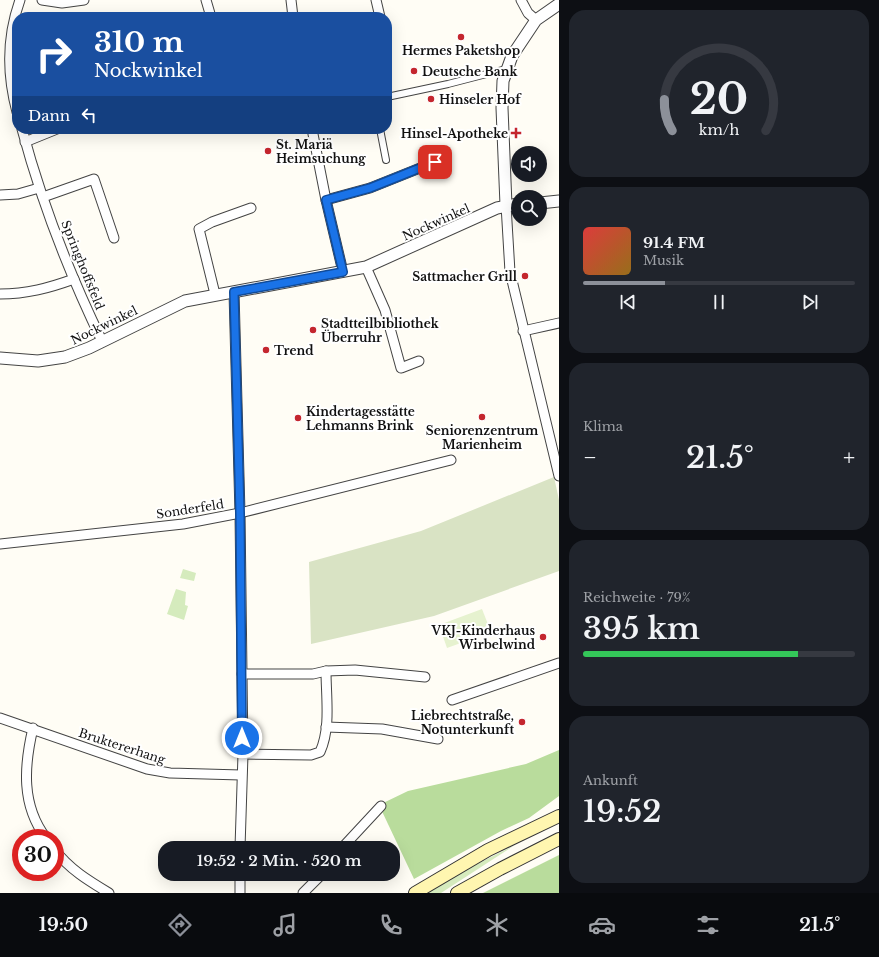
<!DOCTYPE html>
<html lang="de">
<head>
<meta charset="utf-8">
<style>
	:root { --surface:#171b24; --page:#20242c; --text:#f1f3f6; --muted:#9ea1a6; --line:#363941; --accent:#8c9099 }
	body { margin:0; font-family:"Libre Baskerville",serif; background:var(--page); color:var(--text); height:100vh; display:flex; flex-direction:column; font-size:15px; white-space:nowrap }
	* { box-sizing:border-box; margin:0 }
	p { font-size:13px; color:var(--muted) }
	.icon { flex:none; width:22px; height:22px; fill:none; stroke:currentColor; stroke-width:2; stroke-linecap:round; stroke-linejoin:round }
	.map { position:relative; flex:1; overflow:hidden }
	.side { display:flex; flex-direction:column; gap:10px; padding:10px; background:#0d0f14; width:320px }
	.side>* { flex:none }
	.guide { position:absolute; left:12px; top:12px; width:380px; height:122px; border-radius:16px; box-shadow:0 4px 16px #0002; background:#1a4fa0; color:#fff; overflow:hidden }
	.fabs { position:absolute; left:511px; top:146px; display:grid; gap:8px }
	.fabs a { display:grid; place-items:center; width:36px; height:36px; border-radius:50%; background:var(--surface); box-shadow:0 4px 16px #0002; font-size:20px }
	.speed { position:absolute; left:12px; top:829px; display:flex; gap:8px; font-size:20px; font-weight:700; text-align:center }
	.speed>* { display:grid; place-content:center; width:52px; height:52px; border-radius:50%; background:var(--surface); box-shadow:0 4px 16px #0002; line-height:1 }
	.speed .limit { border:6px solid #d22; background:#fff; color:#111 }
	.pin { position:absolute; display:grid; place-items:center; width:34px; height:34px; color:#fff; margin:-17px; border-radius:8px; box-shadow:0 2px 6px #0006 }
	.me { position:absolute; width:44px; margin:-22px; rotate:0deg; stroke-linejoin:round; filter:drop-shadow(0 0 3px #0008) }
	.turn { display:flex; align-items:center; gap:14px; height:84px; padding:0 16px; font-size:18px }
	.turn .icon { width:52px; height:52px; stroke-width:2.5 }
	.turn b { display:block; font-size:28px; line-height:34px }
	.then { display:flex; align-items:center; height:38px; padding:0 16px; background:#0003; gap:8px; font-size:15px }
	.big { font-size:30px; font-weight:600; line-height:1.1 }
	.side .tile { flex:1; display:flex; flex-direction:column; justify-content:center; gap:6px; min-width:0; padding:0 14px; border-radius:16px; background:var(--page) }
	.side .dial { align-items:center; gap:0 }
	.dial svg { height:104px; overflow:visible; fill:none; stroke:var(--line); stroke-width:7; stroke-linecap:round; text-anchor:middle }
	.dial text { fill:var(--text); stroke:none }
	.song { display:flex; align-items:center; gap:12px }
	.cover { width:48px; height:48px; border-radius:6px; background:linear-gradient(135deg,hsl(0 70% 55%),hsl(40 70% 35%)) }
	.played { height:4px; border-radius:2px; background:linear-gradient(90deg,var(--accent) 30%,var(--line) 30%) }
	.keys { display:flex; justify-content:space-around; direction:ltr }
	.heat { display:flex; justify-content:space-between; align-items:center; font-size:22px; direction:ltr }
	.charge { height:6px; border-radius:3px; background:linear-gradient(90deg,#34c759 79%,var(--line) 0) }
	.trip { position:absolute; left:158px; top:841px; width:242px; height:40px; border-radius:16px; background:var(--surface); box-shadow:0 4px 16px #0002; font-weight:600; line-height:40px; text-align:center }
	.tabs { display:flex; height:64px; justify-content:space-around; align-items:center; background:#090b0e; color:var(--muted) }
	.tabs .icon { width:28px; height:28px }
	.tabs .on { color:var(--accent) }
	.tabs b { font-size:18px; color:var(--text) }
	main { display:flex; flex:1; min-height:0 }
	.map>svg:first-child { display:block }
	.green { fill:#d5ebbd }
	.forest { fill:#b9dc9c }
	.cemetery { fill:#d9e3c4 }
	.pitch { fill:#e6f2cf }
	.lines { fill:none; stroke-linecap:round; stroke-linejoin:round }
	.pedestrian-casing { stroke:#444; stroke-width:8 }
	.minor-casing { stroke:#444; stroke-width:11 }
	.tertiary-casing { stroke:#444; stroke-width:13 }
	.secondary-casing { stroke:#333; stroke-width:14 }
	.pedestrian { stroke:#fff; stroke-width:6 }
	.minor { stroke:#fff; stroke-width:9 }
	.tertiary { stroke:#fff; stroke-width:11 }
	.secondary { stroke:#fff6b0; stroke-width:12 }
	.route-casing { stroke:#114b97; stroke-width:10 }
	.route { stroke:#1a73e8; stroke-width:7 }
	.poi-dot { fill:#c4262e; stroke:#fff; stroke-width:1.5 }
	.labels { text-anchor:middle; dominant-baseline:central; stroke-width:4; stroke-linejoin:round; paint-order:stroke }
	.poi-label { font-size:12px; font-weight:bold; fill:#111; stroke:#fff; text-anchor:start }
	.street-label { font-size:12px; fill:#111; stroke:#fff }
</style>
</head>
<body>
<main>
<div class="map">
<svg width="559" height="893" viewBox="0 0 559 893">
	<rect width="100%" height="100%" fill="#fffdf5"/>
	<g class="green">
		<path d="M183 569 196 573 194 581 180 578Z"/>
		<path d="M176 589 186 592 185 605 188 606 184 620 167 614Z"/>
		<path d="M515 845 441 893H427L459 873Z"/>
	</g>
	<g class="forest">
		<path d="M559 750V796L529 818 501 831 414 879 379 805 408 791 526 764Z"/>
		<path d="M559 855V893H483Z"/>
	</g>
	<path class="cemetery" d="M554 477 559 500V571L434 616 311 644 309 562 421 531Z"/>
	<path class="pitch" d="M482 609 491 632 447 648 439 625Z"/>
	<g class="lines">
		<g class="pedestrian-casing">
			<g id="pedestrian">
				<path d="M387 97 448 84 506 69"/>
				<path d="M380 129 386 160"/>
			</g>
		</g>
		<g class="minor-casing">
			<g id="minor">
				<path d="M42 0 62 3 84 0"/>
				<path d="M206 0 211 17"/>
				<path d="M291 0 293 17"/>
				<path d="M376 0 380 17"/>
				<path d="M521 0 528 13 536 20"/>
				<path d="M17 112C7 75 7 36 20 0"/>
				<path d="M22 129C41 200 70 275 102 341"/>
				<path d="M312 129 326 200 343 272"/>
				<path d="M25 142 57 129"/>
				<path d="M0 195 18 194 39 188"/>
				<path d="M43 197 94 179 114 238"/>
				<path d="M326 200 370 188 435 162"/>
				<path d="M506 205 510 272 559 476"/>
				<path d="M366 267 385 310 401 368 419 361"/>
				<path d="M234 292 240 513 243 754 240 848"/>
				<path d="M0 294C27 294 49 288 74 279"/>
				<path d="M215 294 199 229 212 222 251 208"/>
				<path d="M523 331 559 323"/>
				<path d="M0 544 183 524 240 513 451 460"/>
				<path d="M242 674H313L326 671 355 670 425 677"/>
				<path d="M452 700 559 663"/>
				<path d="M0 718 147 769 170 773 241 775"/>
				<path d="M326 727 382 729 438 739"/>
				<path d="M33 728C24 766 21 805 46 838"/>
				<path d="M243 754 311 755 320 752C331 728 326 697 326 671"/>
				<path d="M342 848 381 806"/>
				<path d="M55 850C69 869 89 881 109 893"/>
				<path d="M240 893V874"/>
				<path d="M303 893 322 874"/>
			</g>
		</g>
		<g class="tertiary-casing">
			<g id="tertiary">
				<path d="M540 203 559 201"/>
				<path d="M506 205 502 108 503 81 512 56 536 20 559 4"/>
				<path d="M0 358 38 361 65 357 89 348 185 301 366 267 497 208 518 204"/>
			</g>
		</g>
		<g class="secondary-casing">
			<g id="secondary">
				<path d="M415 893 488 850 559 816"/>
				<path d="M457 893 500 869 559 839"/>
			</g>
		</g>
		<use href="#pedestrian" class="pedestrian"/>
		<use href="#minor" class="minor"/>
		<use href="#tertiary" class="tertiary"/>
		<use href="#secondary" class="secondary"/>
	</g>
	<g class="lines">
		<g class="route-casing">
			<path id="route" d="M242 738 240 513 234 292 343 272 326 200 370 188 435 162"/>
		</g>
		<use href="#route" class="route"/>
	</g>
	<g class="poi-dot">
		<circle cx="461" cy="37" r="4"/>
		<circle cx="414" cy="71" r="4"/>
		<circle cx="431" cy="99" r="4"/>
		<path d="M514 127h4v4h4v4h-4v4h-4v-4h-4v-4h4z"/>
		<circle cx="268" cy="151" r="4"/>
		<circle cx="525" cy="276" r="4"/>
		<circle cx="313" cy="330" r="4"/>
		<circle cx="266" cy="350" r="4"/>
		<circle cx="482" cy="417" r="4"/>
		<circle cx="298" cy="418" r="4"/>
		<circle cx="543" cy="637" r="4"/>
		<circle cx="522" cy="722" r="4"/>
	</g>
	<g class="labels">
		<g class="poi-label">
			<text x="461" y="50" text-anchor="middle">Hermes Paketshop</text>
			<text x="422" y="71">Deutsche Bank</text>
			<text x="439" y="99">Hinseler Hof</text>
			<text x="508" y="133" text-anchor="end">Hinsel-Apotheke</text>
			<text x="276" y="144">St. Mariä<tspan x="276" dy="14">Heimsuchung</tspan></text>
			<text x="517" y="276" text-anchor="end">Sattmacher Grill</text>
			<text x="321" y="323">Stadtteilbibliothek<tspan x="321" dy="14">Überruhr</tspan></text>
			<text x="274" y="350">Trend</text>
			<text x="306" y="411">Kindertagesstätte<tspan x="306" dy="14">Lehmanns Brink</tspan></text>
			<text x="482" y="430" text-anchor="middle">Seniorenzentrum<tspan x="482" dy="14">Marienheim</tspan></text>
			<text x="535" y="630" text-anchor="end">VKJ-Kinderhaus<tspan x="535" dy="14">Wirbelwind</tspan></text>
			<text x="514" y="715" text-anchor="end">Liebrechtstraße,<tspan x="514" dy="14">Notunterkunft</tspan></text>
		</g>
		<g class="street-label">
			<text transform="translate(436 222) rotate(-24)">Nockwinkel</text>
			<text transform="translate(83 265) rotate(68)">Springhoffsfeld</text>
			<text transform="translate(104 325) rotate(-26)">Nockwinkel</text>
			<text transform="translate(190 509) rotate(-9)">Sonderfeld</text>
			<text transform="translate(122 746) rotate(18)">Bruktererhang</text>
		</g>
	</g>
</svg>
<div class="fabs">
<a><svg class="icon" aria-label="sound" viewBox="0 0 24 24"><path d="M4 9h4l5-4v14l-5-4H4zM17 9q2 3 0 6"/></svg></a>
<a><svg class="icon" aria-label="search" viewBox="0 0 24 24"><circle cx="10" cy="10" r="6"/><path d="M15 15l6 6"/></svg></a>
</div>
<div class="speed"><div class="limit">30</div></div>
<div class="pin" style="left:435px;top:162px;background:#d93025"><svg class="icon" aria-label="arrive" viewBox="0 0 24 24"><path d="M6 21V4h12l-3 4 3 4H6"/></svg></div>
<svg class="me" style="left:242px;top:738px" viewBox="-20 -20 40 40"><circle r="17" fill="#1a73e8" stroke="#fff" stroke-width="3"/><path d="M0-11L8 9 0 5-8 9z" fill="#fff"/></svg>
<div class="trip">19:52 · 2 Min. · 520 m</div>
<div class="guide">
<div class="turn"><svg class="icon" aria-label="right" viewBox="0 0 24 24"><path d="M7 20v-9h11M14 6l5 5-5 5"/></svg><div><b>310 m</b>Nockwinkel</div></div>
<div class="then">Dann<svg class="icon" aria-label="left" viewBox="0 0 24 24"><path d="M17 20v-9H6M10 6l-5 5 5 5"/></svg></div>
</div>
</div>
<section class="side">
<div class="tile dial"><svg viewBox="0 0 100 80">
<path d="M14 69A42 42 0 1 1 86 69"/>
<path d="M14 69A42 42 0 0 1 8 45" stroke="#8c9099"/>
<text x="50" y="56" font-size="32" font-weight="700">20</text>
<text x="50" y="72" font-size="11">km/h</text>
</svg></div>
<div class="tile">
<div class="song"><i class="cover"></i><div><b>91.4 FM</b><p>Musik</p></div></div>
<div class="played"></div>
<div class="keys"><svg class="icon" aria-label="previous" viewBox="0 0 24 24"><path d="M18 5L8 12l10 7zM5 5v14"/></svg><svg class="icon" aria-label="pause" viewBox="0 0 24 24"><path d="M8 5v14M16 5v14"/></svg><svg class="icon" aria-label="next" viewBox="0 0 24 24"><path d="M6 5l10 7-10 7zM19 5v14"/></svg></div>
</div>
<div class="tile"><p>Klima</p>
<div class="heat"><a>−</a><b class="big">21.5°</b><a>+</a></div>
</div>
<div class="tile"><p>Reichweite · 79%</p><b class="big">395 km</b><div class="charge"></div></div>
<div class="tile"><p>Ankunft</p><b class="big">19:52</b></div>
</section>
</main>
<nav class="tabs">
<b>19:50</b>
<svg class="icon on" aria-label="directions" viewBox="0 0 24 24"><path d="M12 3l9 9-9 9-9-9zM9 14v-3h6M13 9l2 2-2 2"/></svg>
<svg class="icon" aria-label="music" viewBox="0 0 24 24"><path d="M9 18V5l10-2v13"/><circle cx="6" cy="18" r="3"/><circle cx="16" cy="16" r="3"/></svg>
<svg class="icon" aria-label="phone" viewBox="0 0 24 24"><path d="M5 4h4l2 5-3 2q2 4 5 5l2-3 5 2v4C11 20 4 13 5 4z"/></svg>
<svg class="icon" aria-label="climate" viewBox="0 0 24 24"><path d="M12 3v18M4 7l16 10M4 17L20 7"/></svg>
<svg class="icon" aria-label="car" viewBox="0 0 24 24"><path d="M5 17H2v-5l4-1 3-4h7l3 4 3 1v5h-3M9 17h6M6 11h13"/><circle cx="7" cy="17" r="2"/><circle cx="17" cy="17" r="2"/></svg>
<svg class="icon" aria-label="filters" viewBox="0 0 24 24"><path d="M4 7h16M4 17h16"/><circle cx="9" cy="7" r="2"/><circle cx="15" cy="17" r="2"/></svg>
<b>21.5°</b>
</nav>
</body>
</html>
